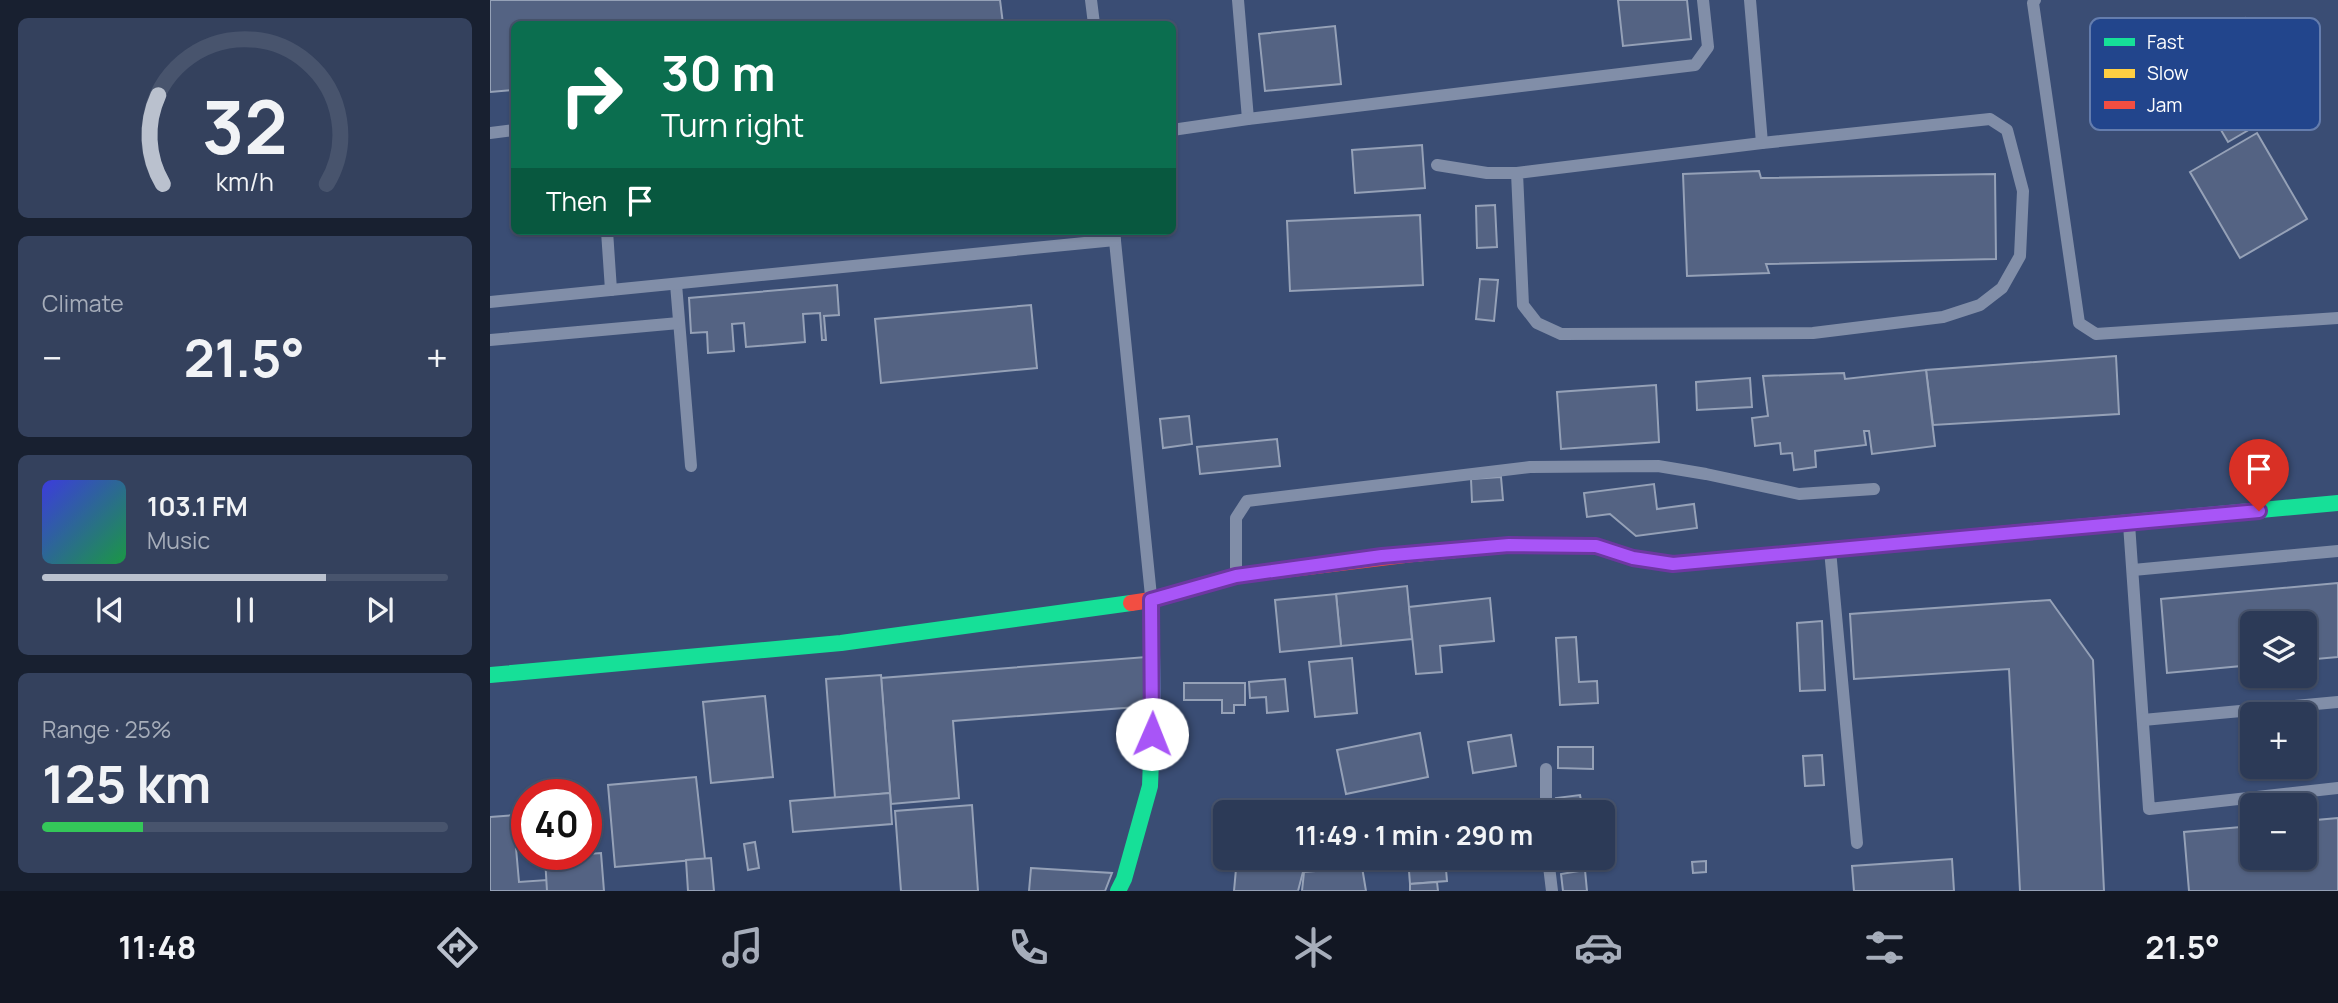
<!DOCTYPE html>
<html lang="en">
<head>
<meta charset="utf-8">
<style>
	:root { --surface:#2c3a57; --page:#34415d; --text:#f1f3f6; --muted:#a6adba; --line:#48546d; --accent:#bac1ce }
	body { margin:0; font-family:Manrope,sans-serif; background:var(--page); color:var(--text); height:100vh; display:flex; flex-direction:column; font-size:26px; white-space:nowrap }
	* { box-sizing:border-box; margin:0 }
	p { font-size:23px; color:var(--muted) }
	.icon { flex:none; width:38px; height:38px; fill:none; stroke:currentColor; stroke-width:2; stroke-linecap:round; stroke-linejoin:round }
	.map { position:relative; flex:1; overflow:hidden }
	.details { display:flex; flex-direction:column; gap:18px; padding:18px; background:#182030; width:490px }
	.details>* { flex:none }
	.guide { position:absolute; left:21px; top:21px; width:665px; height:214px; border-radius:10px; box-shadow:0 2px 5px #0004,0 0 0 2px var(--line); background:#0b6e4f; color:#fff; overflow:hidden }
	.buttons { position:absolute; left:1750px; top:611px; display:grid; gap:14px }
	.buttons a { display:grid; place-items:center; width:77px; height:77px; border-radius:10px; background:var(--surface); box-shadow:0 2px 5px #0004,0 0 0 2px var(--line); font-size:35px }
	.speed { position:absolute; left:21px; top:779px; display:flex; gap:14px; font-size:35px; font-weight:700; text-align:center }
	.speed>* { display:grid; place-content:center; width:91px; height:91px; border-radius:50%; background:var(--surface); box-shadow:0 2px 5px #0004,0 0 0 2px var(--line); line-height:1 }
	.speed .limit { border:10px solid #d22; background:#fff; color:#111 }
	.pin { position:absolute; display:grid; place-items:center; width:60px; height:60px; color:#fff; margin:-72px -30px; border-radius:50% 50% 50% 0; rotate:-45deg; box-shadow:0 0 7px #0007 }
	.pin .icon { rotate:45deg }
	.me { position:absolute; width:77px; margin:-38px; rotate:1deg; stroke-linejoin:round; filter:drop-shadow(0 0 5px #0008) }
	.turn { display:flex; align-items:center; gap:24px; height:147px; padding:0 35px; font-size:32px }
	.turn .icon { width:91px; height:91px; stroke-width:2.5 }
	.turn b { display:block; font-size:49px; line-height:60px }
	.then { display:flex; align-items:center; height:66px; padding:0 35px; background:#0003; gap:14px; font-size:26px }
	.big { font-size:52px; font-weight:700; line-height:1.1 }
	.details .tile { flex:1; display:flex; flex-direction:column; justify-content:center; gap:10px; min-width:0; padding:0 24px; border-radius:10px; background:var(--page) }
	.details .dial { align-items:center; gap:0 }
	.dial svg { height:182px; overflow:visible; fill:none; stroke:var(--line); stroke-width:7; stroke-linecap:round; text-anchor:middle }
	.dial text { fill:var(--text); stroke:none }
	.song { display:flex; align-items:center; gap:21px }
	.cover { width:84px; height:84px; border-radius:10px; background:linear-gradient(135deg,hsl(240 70% 55%),hsl(140 70% 35%)) }
	.played { height:7px; border-radius:4px; background:linear-gradient(90deg,var(--accent) 70%,var(--line) 70%) }
	.keys { display:flex; justify-content:space-around; direction:ltr }
	.heat { display:flex; justify-content:space-between; align-items:center; font-size:38px; direction:ltr }
	.charge { height:10px; border-radius:5px; background:linear-gradient(90deg,#34c759 25%,var(--line) 0) }
	.trip { position:absolute; left:723px; top:800px; width:402px; height:70px; border-radius:10px; background:var(--surface); box-shadow:0 2px 5px #0004,0 0 0 2px var(--line); font-weight:700; line-height:70px; text-align:center }
	.tabs { display:flex; height:112px; justify-content:space-around; align-items:center; background:#121723; color:var(--muted) }
	.tabs .icon { width:49px; height:49px }
	.tabs .current { color:var(--accent) }
	.tabs b { font-size:32px; color:var(--text) }
	main { display:flex; flex:1; min-height:0 }
	.map>svg:first-child { display:block }
	.building { fill:#546383; stroke:#95a1b7; stroke-width:2 }
	.lines { fill:none; stroke-linecap:round; stroke-linejoin:round }
	.lane { stroke:#818ea8; stroke-width:12 }
	.fast { stroke:#16e098; stroke-width:16 }
	.slow { stroke:#ffcf43; stroke-width:16 }
	.jam { stroke:#f24e42; stroke-width:16 }
	.route-casing { stroke:#6d37a1; stroke-width:18 }
	.route { stroke:#a855f7; stroke-width:12 }
	.key { fill:#22458c; stroke:#647dae; stroke-width:2 }
	.key-label { font-size:19px; fill:#fff }
</style>
</head>
<body>
<main>
<section class="details">
<div class="tile dial"><svg viewBox="0 0 100 80">
<path d="M14 69A42 42 0 1 1 86 69"/>
<path d="M14 69A42 42 0 0 1 12 30" stroke="#bac1ce"/>
<text x="50" y="56" font-size="32" font-weight="700">32</text>
<text x="50" y="72" font-size="11">km/h</text>
</svg></div>
<div class="tile"><p>Climate</p>
<div class="heat"><a>−</a><b class="big">21.5°</b><a>+</a></div>
</div>
<div class="tile">
<div class="song"><i class="cover"></i><div><b>103.1 FM</b><p>Music</p></div></div>
<div class="played"></div>
<div class="keys"><svg class="icon" aria-label="previous" viewBox="0 0 24 24"><path d="M18 5L8 12l10 7zM5 5v14"/></svg><svg class="icon" aria-label="pause" viewBox="0 0 24 24"><path d="M8 5v14M16 5v14"/></svg><svg class="icon" aria-label="next" viewBox="0 0 24 24"><path d="M6 5l10 7-10 7zM19 5v14"/></svg></div>
</div>
<div class="tile"><p>Range · 25%</p><b class="big">125 km</b><div class="charge"></div></div>
</section>
<div class="map">
<svg width="1848" height="891" viewBox="0 0 1848 891">
	<rect width="100%" height="100%" fill="#3a4d74"/>
	<g class="building">
		<path d="M0 0H510L513 24H24V90L0 92Z"/>
		<path d="M1128 0H1197L1201 39 1133 46Z"/>
		<path d="M1755 18 1805 103 1738 142 1688 57Z"/>
		<path d="M845 26 851 84 775 91 769 34Z"/>
		<path d="M1767 133 1817 219 1750 258 1700 172Z"/>
		<path d="M932 145 935 188 865 193 862 150Z"/>
		<path d="M1269 171 1271 178 1505 174 1506 259 1276 264 1279 273 1197 276 1193 174Z"/>
		<path d="M1005 205 1007 247 987 248 986 206Z"/>
		<path d="M930 215 933 285 800 291 797 221Z"/>
		<path d="M990 279 1008 280 1004 321 986 319Z"/>
		<path d="M347 285 349 315 334 316 336 340H332L330 313 313 314 315 342 256 347 254 323 242 324 244 351 218 353 217 332 201 333 199 298Z"/>
		<path d="M541 305 547 368 391 383 385 319Z"/>
		<path d="M1626 356 1629 414 1443 425 1436 370Z"/>
		<path d="M1436 370 1445 446 1382 454 1379 431H1374L1376 445 1325 451 1326 467 1304 470 1302 453 1291 454 1290 443 1265 446 1262 418 1278 416 1273 376 1354 373 1355 379Z"/>
		<path d="M1260 378 1262 407 1207 410 1206 382Z"/>
		<path d="M1166 385 1169 442 1071 449 1067 392Z"/>
		<path d="M699 416 702 444 673 448 670 419Z"/>
		<path d="M787 439 790 466 710 474 707 447Z"/>
		<path d="M1011 477 1013 500 982 502 981 479Z"/>
		<path d="M1164 484 1167 509 1204 504 1207 528 1146 536 1120 514 1097 517 1094 493Z"/>
		<path d="M1848 583V657L1815 660V623H1762V665L1677 673 1671 599Z"/>
		<path d="M917 586 922 639 851 646 846 594Z"/>
		<path d="M846 594 851 646 790 652 785 600Z"/>
		<path d="M1000 598 1004 641 950 646 952 672 926 674 919 607Z"/>
		<path d="M1560 600 1603 660 1614 891H1530L1519 669 1364 679 1360 614Z"/>
		<path d="M1332 621 1335 690 1310 691 1307 623Z"/>
		<path d="M1086 637 1089 682 1107 681 1108 703 1070 705 1066 638Z"/>
		<path d="M656 657 660 706 463 721 469 798 401 804 391 678Z"/>
		<path d="M862 658 867 713 825 717 819 662Z"/>
		<path d="M391 675 400 793 345 798 336 679Z"/>
		<path d="M795 679 798 711 777 713 776 697 760 698 759 682Z"/>
		<path d="M694 683H755V705H744V713H732V700H694Z"/>
		<path d="M275 696 283 777 221 783 213 702Z"/>
		<path d="M930 733 938 777 856 794 847 750Z"/>
		<path d="M1021 735 1026 766 983 773 978 742Z"/>
		<path d="M1068 747H1103V769L1068 768Z"/>
		<path d="M1332 755 1334 785 1315 786 1313 756Z"/>
		<path d="M206 777 215 859 125 867 118 785Z"/>
		<path d="M400 793 402 824 303 832 300 801Z"/>
		<path d="M1090 795 1093 812H1068L1066 798Z"/>
		<path d="M985 802V812H915L914 808Z"/>
		<path d="M482 805 488 891H411L405 811Z"/>
		<path d="M866 805 867 812H808V810Z"/>
		<path d="M98 809 100 842H96V810Z"/>
		<path d="M37 814V847L26 848 29 882 57 880V891H0V817Z"/>
		<path d="M1848 818V891H1699L1694 832 1762 826V858H1815V821Z"/>
		<path d="M265 842 269 868 258 870 254 844Z"/>
		<path d="M111 853 114 891H57L55 857Z"/>
		<path d="M221 858 224 891H198L196 860Z"/>
		<path d="M747 858H813L814 868 808 891H744Z"/>
		<path d="M813 858H871L872 867 814 872Z"/>
		<path d="M918 858H955L957 881 920 884Z"/>
		<path d="M1462 859 1464 891H1364L1362 866Z"/>
		<path d="M1216 861V872L1203 873 1202 862Z"/>
		<path d="M872 867 876 891H812L814 872Z"/>
		<path d="M541 868 622 873 615 891H539Z"/>
		<path d="M1095 870 1097 891H1073L1071 874Z"/>
		<path d="M947 882 948 891H920V884Z"/>
	</g>
	<g class="lines">
		<g class="lane">
			<path d="M601 0 604 24"/>
			<path d="M748 0 758 119"/>
			<path d="M1260 0 1272 143"/>
			<path d="M1545 0 1543 3 1589 323 1606 334 1848 318"/>
			<path d="M682 130 758 119 1205 65 1218 47 1213 0"/>
			<path d="M0 133 24 130"/>
			<path d="M947 165 997 173H1027L1272 143 1500 119 1517 130 1533 191 1530 256 1512 288 1490 305 1453 317 1323 333 1071 334 1047 323 1033 305 1027 173"/>
			<path d="M117 231 121 290"/>
			<path d="M624 231 661 596"/>
			<path d="M186 284 201 466"/>
			<path d="M0 302 625 240"/>
			<path d="M0 340 189 323"/>
			<path d="M1639 524 1659 809 1848 788"/>
			<path d="M1340 550 1367 843"/>
			<path d="M1643 570 1848 551"/>
			<path d="M746 573V518L757 501 1040 467 1168 466 1216 474 1309 494 1384 489"/>
			<path d="M1653 720 1848 702"/>
			<path d="M1056 769V812"/>
			<path d="M1058 858 1062 891"/>
		</g>
		<g class="fast">
			<path d="M1543 531 1848 503"/>
			<path d="M0 675 351 643 641 603"/>
			<path d="M628 891 634 879 660 786 663 708 661 600"/>
		</g>
		<path class="slow" d="M923 554 1019 545 1106 546 1143 558 1183 564 1303 553"/>
		<g class="jam">
			<path d="M1303 553 1543 531"/>
			<path d="M641 603 661 600 746 576 923 554"/>
		</g>
	</g>
	<g class="lines">
		<g class="route-casing">
			<path id="route" d="M662 734 661 600 746 576 892 556 1019 545 1106 546 1143 558 1183 564 1769 511"/>
		</g>
		<use href="#route" class="route"/>
	</g>
	<rect x="1600" y="18" width="230" height="112" rx="10" class="key"/>
	<rect x="1614" y="38" width="31" height="8" fill="#16e098"/>
	<rect x="1614" y="69" width="31" height="9" fill="#ffcf43"/>
	<rect x="1614" y="101" width="31" height="8" fill="#f24e42"/>
	<g class="key-label">
		<text x="1657" y="49">Fast</text>
		<text x="1657" y="80">Slow</text>
		<text x="1657" y="112">Jam</text>
	</g>
</svg>
<div class="buttons">
<a><svg class="icon" aria-label="layers" viewBox="0 0 24 24"><path d="M12 4l9 5-9 5-9-5zM3 14l9 5 9-5"/></svg></a>
<a>+</a>
<a>−</a>
</div>
<div class="speed"><div class="limit">40</div></div>
<div class="pin" style="left:1769px;top:511px;background:#d93025"><svg class="icon" aria-label="arrive" viewBox="0 0 24 24"><path d="M6 21V4h12l-3 4 3 4H6"/></svg></div>
<svg class="me" style="left:662px;top:734px" viewBox="-20 -20 40 40"><circle r="19" fill="#fff"/><path d="M0-13L10 11 0 6-10 11z" fill="#a855f7"/></svg>
<div class="trip">11:49 · 1 min · 290 m</div>
<div class="guide">
<div class="turn"><svg class="icon" aria-label="right" viewBox="0 0 24 24"><path d="M7 20v-9h11M14 6l5 5-5 5"/></svg><div><b>30 m</b>Turn right</div></div>
<div class="then">Then<svg class="icon" aria-label="arrive" viewBox="0 0 24 24"><path d="M6 21V4h12l-3 4 3 4H6"/></svg></div>
</div>
</div>
</main>
<nav class="tabs">
<b>11:48</b>
<svg class="icon current" aria-label="directions" viewBox="0 0 24 24"><path d="M12 3l9 9-9 9-9-9zM9 14v-3h6M13 9l2 2-2 2"/></svg>
<svg class="icon" aria-label="music" viewBox="0 0 24 24"><path d="M9 18V5l10-2v13"/><circle cx="6" cy="18" r="3"/><circle cx="16" cy="16" r="3"/></svg>
<svg class="icon" aria-label="phone" viewBox="0 0 24 24"><path d="M5 4h4l2 5-3 2q2 4 5 5l2-3 5 2v4C11 20 4 13 5 4z"/></svg>
<svg class="icon" aria-label="climate" viewBox="0 0 24 24"><path d="M12 3v18M4 7l16 10M4 17L20 7"/></svg>
<svg class="icon" aria-label="car" viewBox="0 0 24 24"><path d="M5 17H2v-5l4-1 3-4h7l3 4 3 1v5h-3M9 17h6M6 11h13"/><circle cx="7" cy="17" r="2"/><circle cx="17" cy="17" r="2"/></svg>
<svg class="icon" aria-label="filters" viewBox="0 0 24 24"><path d="M4 7h16M4 17h16"/><circle cx="9" cy="7" r="2"/><circle cx="15" cy="17" r="2"/></svg>
<b>21.5°</b>
</nav>
</body>
</html>
